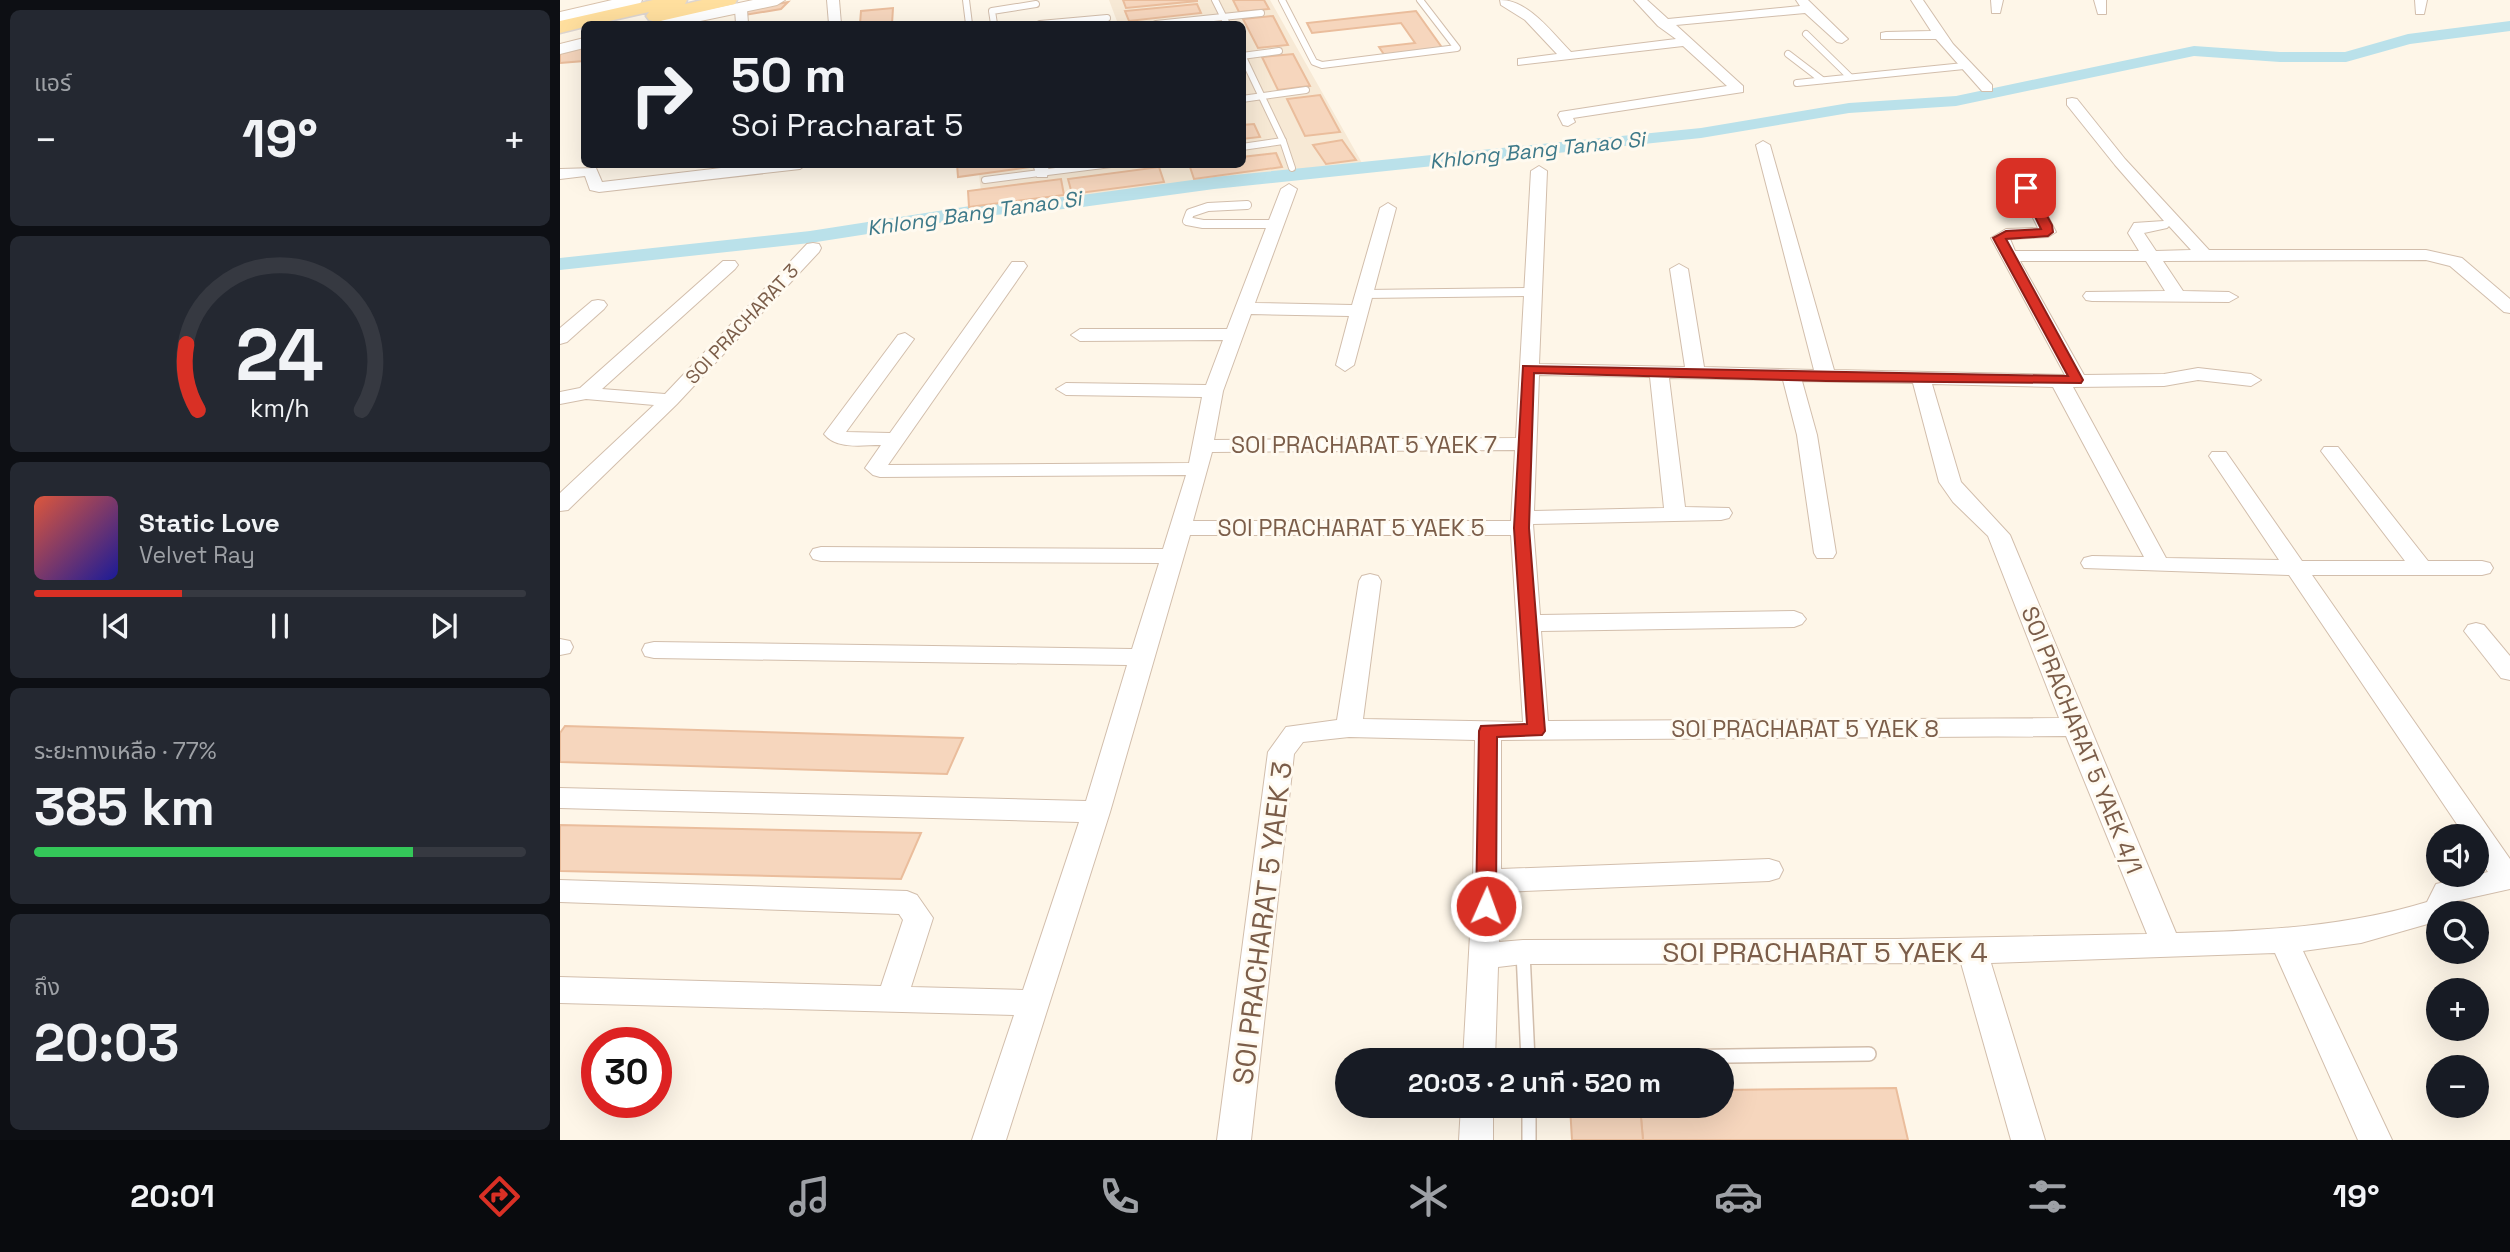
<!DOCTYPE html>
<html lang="th">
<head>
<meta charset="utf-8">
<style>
	:root { --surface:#171b24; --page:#242831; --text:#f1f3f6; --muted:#9ea1a6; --line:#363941; --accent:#d93025 }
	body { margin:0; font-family:"Space Grotesk","Noto Sans Thai",sans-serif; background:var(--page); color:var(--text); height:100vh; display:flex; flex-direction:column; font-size:26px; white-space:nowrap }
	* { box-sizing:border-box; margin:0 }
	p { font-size:23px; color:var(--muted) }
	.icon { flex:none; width:38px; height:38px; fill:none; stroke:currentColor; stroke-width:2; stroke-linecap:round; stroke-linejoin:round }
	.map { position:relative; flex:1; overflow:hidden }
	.details { display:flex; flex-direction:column; gap:10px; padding:10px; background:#0d0f14; width:560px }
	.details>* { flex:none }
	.top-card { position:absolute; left:21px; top:21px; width:665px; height:147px; border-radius:10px; box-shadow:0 7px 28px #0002; background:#171b24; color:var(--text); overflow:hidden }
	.controls { position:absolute; left:1866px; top:824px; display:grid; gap:14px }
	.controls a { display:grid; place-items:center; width:63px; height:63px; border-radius:50%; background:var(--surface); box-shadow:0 7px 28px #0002; font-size:35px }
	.speed { position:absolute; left:21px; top:1027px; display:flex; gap:14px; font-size:35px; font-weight:700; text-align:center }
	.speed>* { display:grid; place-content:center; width:91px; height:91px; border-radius:50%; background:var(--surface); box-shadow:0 7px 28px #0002; line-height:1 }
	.speed .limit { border:10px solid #d22; background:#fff; color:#111 }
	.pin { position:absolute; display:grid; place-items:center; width:60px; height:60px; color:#fff; margin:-30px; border-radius:14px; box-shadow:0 4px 10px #0006 }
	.me { position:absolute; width:77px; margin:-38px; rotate:2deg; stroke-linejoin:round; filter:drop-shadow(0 0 5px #0008) }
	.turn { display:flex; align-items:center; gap:24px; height:147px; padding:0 35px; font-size:32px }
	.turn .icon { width:91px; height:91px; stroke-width:2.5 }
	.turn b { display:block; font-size:49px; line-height:60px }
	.big { font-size:52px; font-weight:600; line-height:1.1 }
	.details .widget { flex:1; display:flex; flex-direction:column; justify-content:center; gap:10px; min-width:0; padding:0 24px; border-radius:10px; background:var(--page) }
	.details .dial { align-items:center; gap:0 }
	.dial svg { height:182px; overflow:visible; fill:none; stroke:var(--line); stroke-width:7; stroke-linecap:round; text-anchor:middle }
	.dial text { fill:var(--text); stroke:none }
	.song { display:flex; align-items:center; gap:21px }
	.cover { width:84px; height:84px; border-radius:10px; background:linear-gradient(135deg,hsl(10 70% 55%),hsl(240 70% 35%)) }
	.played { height:7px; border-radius:4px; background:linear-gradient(90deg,var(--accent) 30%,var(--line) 30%) }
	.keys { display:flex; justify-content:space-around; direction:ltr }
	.heat { display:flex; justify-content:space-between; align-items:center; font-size:38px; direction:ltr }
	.charge { height:10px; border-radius:5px; background:linear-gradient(90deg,#34c759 77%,var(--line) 0) }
	.trip { position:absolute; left:775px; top:1048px; width:399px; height:70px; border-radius:35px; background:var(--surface); box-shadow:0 7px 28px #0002; font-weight:600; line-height:70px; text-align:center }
	.menu { display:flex; height:112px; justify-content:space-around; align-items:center; background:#090b0e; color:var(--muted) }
	.menu .icon { width:49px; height:49px }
	.menu .selected { color:var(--accent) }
	.menu b { font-size:32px; color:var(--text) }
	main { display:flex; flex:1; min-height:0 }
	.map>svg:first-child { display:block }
	.residential { fill:#f7e9d5 }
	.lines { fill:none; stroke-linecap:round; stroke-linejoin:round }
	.canal { fill:#bae1ea; fill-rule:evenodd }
	.building { fill:#f6d6bd; stroke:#eabd9c; stroke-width:2 }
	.lane-far2-casing { stroke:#d2beac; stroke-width:8 }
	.lane-far1-casing { stroke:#d2beac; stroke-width:10 }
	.lane-casing { stroke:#d2beac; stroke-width:16 }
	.street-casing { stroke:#d2beac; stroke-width:2 }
	.secondary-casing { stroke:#d8c1ab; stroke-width:2 }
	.primary-casing { stroke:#ddd5d0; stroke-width:3 }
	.lane-far2 { stroke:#fff; stroke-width:6 }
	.lane-far1 { stroke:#fff; stroke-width:8 }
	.lane { stroke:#fff; stroke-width:13 }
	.street { fill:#fff; fill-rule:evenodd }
	.secondary { fill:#fff; fill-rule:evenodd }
	.primary { fill:#ffdf9e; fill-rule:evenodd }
	.route { fill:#d93025; stroke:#8d1f18; stroke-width:2 }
	.labels { text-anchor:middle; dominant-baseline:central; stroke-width:6; stroke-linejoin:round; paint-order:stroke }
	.far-street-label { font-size:19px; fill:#7b5d49; stroke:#fffaf0 }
	.far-water-label { font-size:21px; font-style:italic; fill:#3d7989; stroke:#fffaf0 }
	.street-label { font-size:23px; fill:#7b5d49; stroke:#fffaf0 }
	.near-street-label { font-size:28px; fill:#7b5d49; stroke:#fffaf0 }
</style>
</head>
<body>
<main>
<section class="details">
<div class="widget"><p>แอร์</p>
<div class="heat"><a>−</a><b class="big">19°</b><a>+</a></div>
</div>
<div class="widget dial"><svg viewBox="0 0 100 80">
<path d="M14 69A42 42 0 1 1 86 69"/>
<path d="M14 69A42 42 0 0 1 9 40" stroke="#d93025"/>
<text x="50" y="56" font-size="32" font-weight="700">24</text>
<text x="50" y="72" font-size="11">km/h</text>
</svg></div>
<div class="widget">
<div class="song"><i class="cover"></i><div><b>Static Love</b><p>Velvet Ray</p></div></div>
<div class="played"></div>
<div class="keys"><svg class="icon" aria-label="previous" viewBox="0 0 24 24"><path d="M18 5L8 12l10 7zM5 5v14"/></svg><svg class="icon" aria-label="pause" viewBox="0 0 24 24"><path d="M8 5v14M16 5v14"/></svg><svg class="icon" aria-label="next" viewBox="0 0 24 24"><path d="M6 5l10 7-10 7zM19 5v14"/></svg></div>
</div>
<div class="widget"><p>ระยะทางเหลือ · 77%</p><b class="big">385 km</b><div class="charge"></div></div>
<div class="widget"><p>ถึง</p><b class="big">20:03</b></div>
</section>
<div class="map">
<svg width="1950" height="1140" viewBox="0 0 1950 1140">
	<rect width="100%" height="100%" fill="#fef6e8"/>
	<path class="residential" d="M549 0H710L802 163 423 210 418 165 682 164V24H558Z"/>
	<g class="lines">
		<path class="canal" d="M1950 21V31L1850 44 1786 62H1720L1634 56 1396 106 1289 113 1141 138 654 189 515 208 423 216 250 243 0 270V258L250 231 423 204 515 196 654 177 1141 128 1289 103 1396 96 1634 46 1720 52H1785L1848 34Z"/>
	</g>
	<g class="building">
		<path d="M563 0H637V1L566 8Z"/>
		<path d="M673 0H704L709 9 679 12Z"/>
		<path d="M228 2 221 9 185 15 182 10Z"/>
		<path d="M637 4 641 13 569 21 565 11Z"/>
		<path d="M333 8 332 24H300L301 11Z"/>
		<path d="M856 11 883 49 825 56 819 47 855 43 841 23 752 33 747 23Z"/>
		<path d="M713 16 728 45 698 48 683 19Z"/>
		<path d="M24 47V61L0 63V53Z"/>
		<path d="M733 54 750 86 718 90 702 57Z"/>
		<path d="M760 95 780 132 745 136 727 99Z"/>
		<path d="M694 124 700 137 682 139V125Z"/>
		<path d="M782 140 796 160 766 164 753 145Z"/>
		<path d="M716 153 722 167 634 179 629 164H682V157Z"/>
		<path d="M397 164H469L470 167 398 177Z"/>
		<path d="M599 167 604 182 512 194 508 179Z"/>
		<path d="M501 179 504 195 409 207 408 191Z"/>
		<path d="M5 726 403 738 387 774 0 762V733Z"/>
		<path d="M0 825 361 833 341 879 0 871Z"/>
		<path d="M1336 1088 1348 1140H1083L1080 1106H1162V1090Z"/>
		<path d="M1010 1106H1080L1083 1140H1012Z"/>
	</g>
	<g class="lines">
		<g class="lane-far2-casing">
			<g id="lane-far2">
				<path d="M406 0 409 24"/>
				<path d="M655 0 667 24"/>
				<path d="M722 0 754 62 762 65 897 48 860 0"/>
				<path d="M434 24 432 11 476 4"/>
				<path d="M480 24 547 18"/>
				<path d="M596 24 701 13"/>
				<path d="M1246 34 1290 77"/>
				<path d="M1228 54 1262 80"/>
				<path d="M682 55 723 141 732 168"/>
				<path d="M682 56 719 51"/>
				<path d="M1237 83 1404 66"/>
				<path d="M682 99 746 90"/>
				<path d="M682 147 723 141"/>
				<path d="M425 180 551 164"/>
			</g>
		</g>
		<g class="lane-far1-casing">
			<g id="lane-far1">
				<path d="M687 205 648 207 630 213 627 221 643 224H715"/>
				<path d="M805 294 974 292"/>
			</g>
		</g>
		<g class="lane-casing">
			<g id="lane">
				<path d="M963 952 968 1060"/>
				<path d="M968 1059 1309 1054"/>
				<path d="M969 1106V1140"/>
			</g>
		</g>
		<g class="street-casing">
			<g id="street">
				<path d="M267 0H279L281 24H269Z"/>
				<path d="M940 0C969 0 992 33 1011 52L1116 39 1098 26 1074 0H1087L1108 19 1240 6 1236 0H1248L1288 39 1282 43 1277 42 1245 13 1116 25 1183 86V92L1013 118 1015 122 1008 126 1003 125 998 115 1000 112 1167 86 1123 46 958 65V59L997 54 965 20 941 5Z"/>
				<path d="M1351 0H1363L1393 44 1432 85V91H1422L1376 39H1321V33L1326 32 1371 31Z"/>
				<path d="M1431 0H1443L1440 13H1432Z"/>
				<path d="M1534 0H1546V14H1538Z"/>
				<path d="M1855 0H1867L1864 14H1856Z"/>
				<path d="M181 5 187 9 188 24H176L175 9Z"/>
				<path d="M1512 98 1517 99 1565 159 1649 250H1866L1902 258 1950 299V313L1944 312 1890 266 1866 260 1603 261 1623 291 1669 292 1678 297 1669 302 1532 301 1526 300 1523 296 1526 292 1605 291 1586 261H1460L1524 375 1604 374 1638 368 1691 374 1701 380 1691 386 1638 380 1604 386 1513 387 1606 558 1719 560 1649 456 1652 452H1666L1742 561H1845L1761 451 1764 447H1778L1868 561H1922L1930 563 1933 568 1930 573 1922 575H1752L1950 859V889L1896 901 1890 914H1878V921L1801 943 1743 951 1832 1140H1798L1715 953 1431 963 1485 1140H1451L1401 963 963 964 938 967 935 1060H903L913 881 915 740 789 737 743 742 734 754 691 1140H657L708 752 726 727 777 720 799 581 802 576 810 574 818 576 821 581 803 719 963 722 951 535H630L550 812 446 1140H412L454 1015 0 1003V977L321 986 343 920 339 914 0 902V880L347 891 357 895 373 918 351 987 463 990 519 822 0 808V788L526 801 567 665 94 658 85 656 82 650 85 644 94 642 572 649 599 563 261 561 253 559 250 554 253 549 261 547 603 549 626 475 320 477 313 475 305 468 321 445C302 445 277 450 264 434L338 335 345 333 354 339 286 432 330 433 452 262H464L467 266 328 465 629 463 642 397 506 395 496 389 506 383 646 385 663 340 520 341 511 335 520 329H667L721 189 729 184 737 189 695 303 792 305 820 208 828 203 836 208 794 365 785 371 776 365 789 316 691 314 663 391 654 440 956 438 971 171 979 166 987 171 979 364 1125 367 1110 269 1119 264 1128 269 1144 367 1254 370 1196 145 1203 141 1210 145 1274 370 1505 375 1431 238 1446 229 1478 228 1449 169 1452 166H1462L1496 232 1488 237 1450 239 1455 251H1579L1568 233 1574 223 1604 221 1555 165 1507 105V99ZM1609 226 1631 250 1596 251 1584 233 1607 228ZM979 375 1090 377 1104 508 974 511ZM1109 378 1223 380 1237 435 1254 553 1257 558H1273L1276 553 1257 435 1242 381 1353 383 1379 482 1393 502 1428 536 1499 718 988 721 981 631 1234 627 1242 624 1246 619 1242 614 1234 611 980 615 973 524 1161 520 1169 518 1172 513 1169 508 1125 507ZM1372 384 1493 387 1584 557 1532 556 1524 558 1521 563 1524 568 1729 575 1905 836H1916V854L1928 872 1876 884 1867 902C1785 927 1701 931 1616 933L1450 535 1401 482ZM955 450 951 521H633L652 452ZM1506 736 1587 934 1337 939 963 940 939 942 941 892 1209 881 1219 878 1223 870 1219 862 1209 859 941 869V740Z"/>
				<path d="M195 164H247L240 169 39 192 30 190 25 176 0 179V169L36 168 42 182Z"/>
				<path d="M473 164H489L487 177H477Z"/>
				<path d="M253 243 259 244 261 248 259 252 117 404 8 510 0 511V493L94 405 26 399 0 404V392L20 388 163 261H175L178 265 175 269 42 389 105 394 247 244Z"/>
				<path d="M38 300 44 301 47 305 44 309 7 342 0 344V328L32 301Z"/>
				<path d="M1916 623 1924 625 1950 656V680L1941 678 1904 631 1908 625Z"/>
				<path d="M0 639 10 641 13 647 10 653 0 655Z"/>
				<path d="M901 1106H933V1140H899Z"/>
			</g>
		</g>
		<g class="secondary-casing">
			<g id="secondary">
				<path d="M52 0H82L80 4 0 22V12Z"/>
				<path d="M193 0H225L217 5 126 24H95L104 19Z"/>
				<path d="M24 38V48L0 54V44Z"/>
			</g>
		</g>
		<g class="primary-casing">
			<path id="primary" d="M93 0H127L125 4 142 0H177L175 4 96 22 89 20 86 16 89 12 36 24H24V27L0 33V21Z"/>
		</g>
		<use href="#lane-far2" class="lane-far2"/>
		<use href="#lane-far1" class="lane-far1"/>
		<use href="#lane" class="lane"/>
		<use href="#street" class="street"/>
		<use href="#secondary" class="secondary"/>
		<use href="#primary" class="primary"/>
	</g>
	<path class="route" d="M1466 185 1472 188 1492 225 1493 232 1488 236 1446 239 1523 380 1521 383 1266 381 974 373 969 528 985 731 982 735 937 737 936 906 933 912 926 914 919 912 916 906 919 731 921 726 967 724 954 528 963 366 1508 376 1433 238 1446 231 1481 229 1461 188Z"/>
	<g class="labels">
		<g class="far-street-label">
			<text transform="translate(182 324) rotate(-47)">SOI PRACHARAT 3</text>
		</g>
		<g class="far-water-label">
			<text transform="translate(977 150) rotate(-6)">Khlong Bang Tanao Si</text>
			<text transform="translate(414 213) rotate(-8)">Khlong Bang Tanao Si</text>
		</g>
		<g class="street-label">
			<text x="804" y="445">SOI PRACHARAT 5 YAEK 7</text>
			<text x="791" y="528">SOI PRACHARAT 5 YAEK 5</text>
			<text x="1245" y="729">SOI PRACHARAT 5 YAEK 8</text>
			<text transform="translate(1522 740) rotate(68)">SOI PRACHARAT 5 YAEK 4/1</text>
		</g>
		<g class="near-street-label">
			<text transform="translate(702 923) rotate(-83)">SOI PRACHARAT 5 YAEK 3</text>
			<text x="1265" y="952">SOI PRACHARAT 5 YAEK 4</text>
		</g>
	</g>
</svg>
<div class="controls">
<a><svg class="icon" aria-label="sound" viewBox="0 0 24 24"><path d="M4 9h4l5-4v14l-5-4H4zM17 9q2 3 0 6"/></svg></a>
<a><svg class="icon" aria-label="search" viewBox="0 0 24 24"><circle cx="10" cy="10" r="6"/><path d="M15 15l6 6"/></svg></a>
<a>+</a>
<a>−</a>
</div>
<div class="speed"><div class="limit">30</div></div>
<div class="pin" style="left:1466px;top:188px;background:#d93025"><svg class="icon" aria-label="arrive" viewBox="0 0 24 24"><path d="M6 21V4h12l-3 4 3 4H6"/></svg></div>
<svg class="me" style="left:926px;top:906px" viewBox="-20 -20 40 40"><circle r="17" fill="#d93025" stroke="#fff" stroke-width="3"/><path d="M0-11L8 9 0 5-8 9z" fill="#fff"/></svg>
<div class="trip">20:03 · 2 นาที · 520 m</div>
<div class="top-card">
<div class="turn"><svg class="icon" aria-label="right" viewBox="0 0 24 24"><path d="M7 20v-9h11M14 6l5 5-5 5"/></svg><div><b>50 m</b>Soi Pracharat 5</div></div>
</div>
</div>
</main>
<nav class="menu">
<b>20:01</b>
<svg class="icon selected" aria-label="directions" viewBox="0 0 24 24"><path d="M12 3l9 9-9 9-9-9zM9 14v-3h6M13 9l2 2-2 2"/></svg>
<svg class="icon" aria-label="music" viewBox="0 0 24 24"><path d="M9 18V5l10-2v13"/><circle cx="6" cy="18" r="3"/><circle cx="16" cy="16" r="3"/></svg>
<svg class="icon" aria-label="phone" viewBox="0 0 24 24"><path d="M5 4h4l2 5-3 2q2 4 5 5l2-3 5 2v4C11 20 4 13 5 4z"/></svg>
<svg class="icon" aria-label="climate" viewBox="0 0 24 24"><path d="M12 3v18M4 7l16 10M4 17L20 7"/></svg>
<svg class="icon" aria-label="car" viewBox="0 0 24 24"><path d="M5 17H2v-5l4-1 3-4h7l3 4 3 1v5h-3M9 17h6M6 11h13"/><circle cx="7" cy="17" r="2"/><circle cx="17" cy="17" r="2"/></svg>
<svg class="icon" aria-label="filters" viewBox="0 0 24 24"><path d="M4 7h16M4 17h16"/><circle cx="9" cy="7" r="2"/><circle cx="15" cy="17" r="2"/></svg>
<b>19°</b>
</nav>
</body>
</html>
